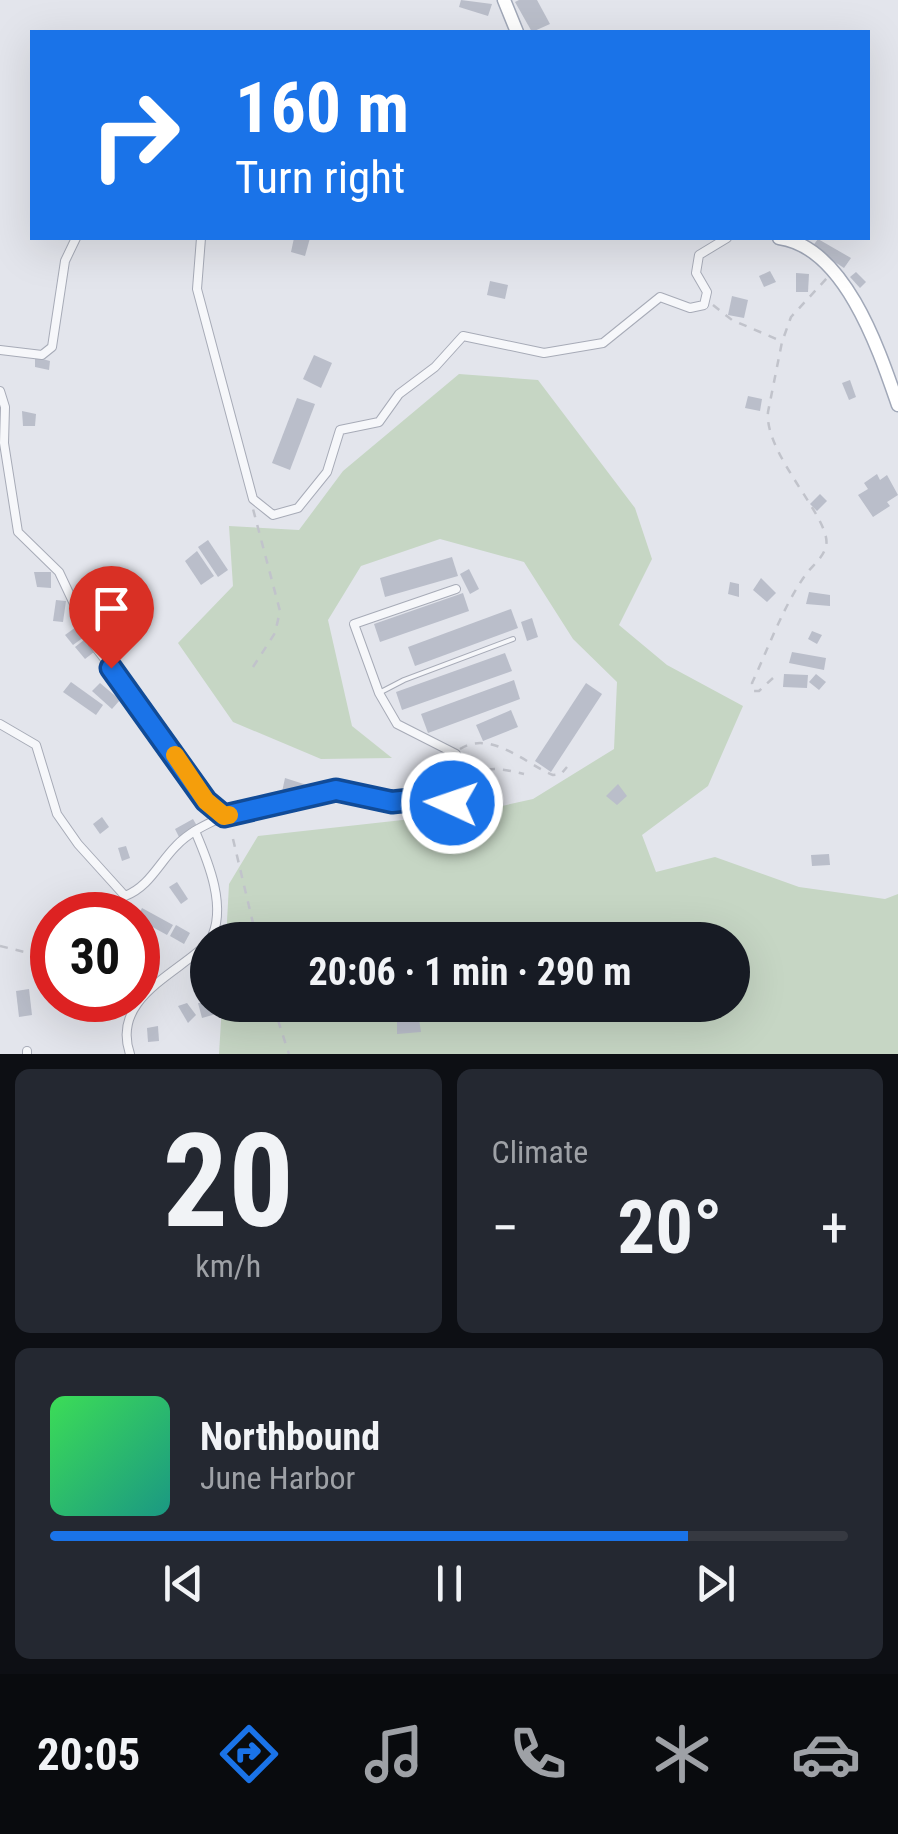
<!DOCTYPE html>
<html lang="en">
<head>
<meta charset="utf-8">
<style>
	:root { --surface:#171b24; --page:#242831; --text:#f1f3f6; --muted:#9ea1a6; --line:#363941; --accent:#1a73e8 }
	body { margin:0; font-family:"Roboto Condensed",sans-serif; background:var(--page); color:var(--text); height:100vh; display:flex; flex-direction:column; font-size:38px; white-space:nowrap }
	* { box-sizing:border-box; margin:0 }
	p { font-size:32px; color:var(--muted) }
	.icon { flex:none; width:55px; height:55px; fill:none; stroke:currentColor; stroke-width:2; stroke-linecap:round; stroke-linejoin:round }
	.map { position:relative; height:1054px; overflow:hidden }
	.panel { display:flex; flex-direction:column; gap:15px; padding:15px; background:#0d0f14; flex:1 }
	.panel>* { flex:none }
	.hud { position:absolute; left:30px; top:30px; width:840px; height:210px; border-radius:0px; box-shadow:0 10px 40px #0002; background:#1a73e8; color:#fff; overflow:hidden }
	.speed { position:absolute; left:30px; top:892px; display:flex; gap:20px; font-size:50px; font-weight:700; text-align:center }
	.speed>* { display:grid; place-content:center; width:130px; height:130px; border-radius:50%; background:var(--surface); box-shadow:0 10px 40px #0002; line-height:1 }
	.speed .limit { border:15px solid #d22; background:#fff; color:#111 }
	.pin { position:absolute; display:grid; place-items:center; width:85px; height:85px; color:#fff; margin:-102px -42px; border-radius:50% 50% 50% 0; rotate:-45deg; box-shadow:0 0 10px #0007 }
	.pin .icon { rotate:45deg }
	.me { position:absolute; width:110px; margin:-55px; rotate:273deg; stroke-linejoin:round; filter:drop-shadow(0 0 8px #0008) }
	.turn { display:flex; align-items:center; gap:35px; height:210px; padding:0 40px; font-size:45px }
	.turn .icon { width:130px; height:130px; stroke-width:2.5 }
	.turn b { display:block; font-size:70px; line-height:85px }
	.big { font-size:75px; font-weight:700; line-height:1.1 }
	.panel .widget { flex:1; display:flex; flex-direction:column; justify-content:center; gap:15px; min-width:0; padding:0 35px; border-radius:15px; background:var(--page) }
	.panel .dial { align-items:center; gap:0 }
	.dial b { font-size:130px; line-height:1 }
	.song { display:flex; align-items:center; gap:30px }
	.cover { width:120px; height:120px; border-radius:15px; background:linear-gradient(135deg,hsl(130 70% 55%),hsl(170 70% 35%)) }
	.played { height:10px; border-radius:5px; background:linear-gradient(90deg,var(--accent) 80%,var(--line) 80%) }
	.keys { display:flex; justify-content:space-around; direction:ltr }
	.heat { display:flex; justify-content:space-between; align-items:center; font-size:55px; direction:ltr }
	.panel .tiles { flex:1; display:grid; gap:15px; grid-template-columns:1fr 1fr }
	.widget:last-child { grid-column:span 2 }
	.trip { position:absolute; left:190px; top:922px; width:560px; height:100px; border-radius:50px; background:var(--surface); box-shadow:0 10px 40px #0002; font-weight:700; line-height:100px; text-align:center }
	.tab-bar { display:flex; height:160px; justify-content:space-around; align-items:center; background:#090b0e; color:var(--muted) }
	.tab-bar .icon { width:70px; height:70px }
	.tab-bar .selected { color:var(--accent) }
	.tab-bar b { font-size:45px; color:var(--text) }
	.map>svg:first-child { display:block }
	.green { fill:#c6d6c4 }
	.building { fill:#babeca }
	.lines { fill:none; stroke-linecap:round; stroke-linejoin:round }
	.lane-casing { stroke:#a7abb7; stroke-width:6 }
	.street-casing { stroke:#a7abb7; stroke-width:10 }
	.primary-casing { stroke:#a1a8b8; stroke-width:15 }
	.path { stroke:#c1c3cb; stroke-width:2.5; stroke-dasharray:8 8; stroke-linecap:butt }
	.lane { stroke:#f6f7fa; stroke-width:4 }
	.street { stroke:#f6f7fa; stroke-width:8 }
	.primary { stroke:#fff; stroke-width:12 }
	.route-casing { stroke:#114b97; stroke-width:25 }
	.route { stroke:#1a73e8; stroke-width:18 }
	.slow { stroke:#f59e0b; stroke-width:18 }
</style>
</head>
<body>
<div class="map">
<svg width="898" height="1054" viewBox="0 0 898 1054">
	<rect width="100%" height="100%" fill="#e3e5ec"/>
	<path class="green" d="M459 374 538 380 635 508 652 559 619 625 667 665 743 706 708 786 642 835 656 872 715 857 799 887 885 899 898 894V1054H219L222 1005H732V940H226L229 884 258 836 475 812 533 799 614 749 617 682 573 639 524 562 440 539 361 566 328 620 352 726 392 758 321 759 233 722 178 643 233 586 229 526 299 530 343 471Z"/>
	<g class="building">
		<path d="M461 0 492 4 488 16 459 7Z"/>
		<path d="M519 0H537L550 24 532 32 515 2Z"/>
		<path d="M294 238H310L305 256 291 252Z"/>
		<path d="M818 239 851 258 844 268 812 247Z"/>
		<path d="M770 271 776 282 764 287 759 276Z"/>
		<path d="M856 272 866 282 860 288 850 277Z"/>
		<path d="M796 273 809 274 808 292H796Z"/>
		<path d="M490 281 508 285 505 299 487 295Z"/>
		<path d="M732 296 748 300 744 318 728 315Z"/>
		<path d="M314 355 332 363 321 388 303 379Z"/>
		<path d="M35 357 50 361 49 370 35 367Z"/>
		<path d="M850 380 856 397 849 400 842 383Z"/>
		<path d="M748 396 762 399 760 411 745 408Z"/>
		<path d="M297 398 315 404 290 470 272 463Z"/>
		<path d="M22 411 36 414 35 426H23Z"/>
		<path d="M877 474 880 480 887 475 898 495 887 502 890 506 873 517 858 495 868 489 864 483Z"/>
		<path d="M820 494 827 501 817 511 810 504Z"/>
		<path d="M208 540 228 570 218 577 198 547Z"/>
		<path d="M197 551 214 576 201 585 185 561Z"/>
		<path d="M452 557 458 576 385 597 380 578Z"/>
		<path d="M469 569 479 589 470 594 460 574Z"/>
		<path d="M34 572H51V588L37 587Z"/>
		<path d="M761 578 776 593 767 602 753 590Z"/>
		<path d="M730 582 739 584V597L728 594Z"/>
		<path d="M809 592 830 595V606L806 604Z"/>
		<path d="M463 593 469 611 380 642 374 624Z"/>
		<path d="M56 600 66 601 63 622 53 621Z"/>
		<path d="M511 609 518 628 415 666 408 647Z"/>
		<path d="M532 618 538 637 527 641 521 622Z"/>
		<path d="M76 627 84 637 73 645 65 635Z"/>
		<path d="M812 631 822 635 817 644 808 639Z"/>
		<path d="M84 640 94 652 85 659 75 647Z"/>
		<path d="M792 652 826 658 824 670 789 663Z"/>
		<path d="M505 653 512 671 402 710 396 692Z"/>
		<path d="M784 674 808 675 807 688 783 687Z"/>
		<path d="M816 674 826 682 819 690 809 682Z"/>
		<path d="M514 680 520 699 428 733 421 714Z"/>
		<path d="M71 682 103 705 96 715 63 692Z"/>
		<path d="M100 683 120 700 112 709 92 691Z"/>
		<path d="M586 683 602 694 551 772 535 761Z"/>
		<path d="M511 710 518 727 483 741 476 725Z"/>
		<path d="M285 778 310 786 305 798 282 792Z"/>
		<path d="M618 784 627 796 617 805 606 796Z"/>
		<path d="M102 817 109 827 100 834 93 824Z"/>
		<path d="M193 819 197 826 179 837 175 829Z"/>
		<path d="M126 846 130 858 122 861 118 848Z"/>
		<path d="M829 854 830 865 812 866 811 855Z"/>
		<path d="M177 882 188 899 181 904 169 887Z"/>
		<path d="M142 908 173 925 167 935 138 919V915H131L135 909 140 912Z"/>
		<path d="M176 925 190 933 184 944 170 936Z"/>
		<path d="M29 989 32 1015 19 1017 16 991Z"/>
		<path d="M208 1002V1005H215L216 1014 202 1018 198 1003Z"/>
		<path d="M187 1003 196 1015 188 1023 178 1006Z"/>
		<path d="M419 1019 421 1032 397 1034V1022Z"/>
		<path d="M158 1026 159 1041 148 1042 147 1028Z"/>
	</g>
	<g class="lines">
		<g class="lane-casing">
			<path id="lane" d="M379 693 404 680 513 639"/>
		</g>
		<g class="street-casing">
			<g id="street">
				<path d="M201 238 197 289 253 499 273 515 298 508 327 472 340 430 379 422 399 394 435 367 463 336 544 353 603 343 660 297 690 308 704 305 707 292 696 273 699 255 727 238"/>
				<path d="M0 350 42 355 52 347 65 261 76 238"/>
				<path d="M0 391 5 407 4 443 18 532 59 572 93 644 148 715 207 801 224 816 336 790 392 802 420 799 452 803 468 787 456 754 397 724 379 693 354 624 456 589"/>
				<path d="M0 724 36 745 57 814 78 844 125 896C149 887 159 863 176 846 189 832 207 824 224 816"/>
				<path d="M195 831C208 861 228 909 210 940"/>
				<path d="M27 1051V1054"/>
				<path d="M130 1054C111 999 175 975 208 943"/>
			</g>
		</g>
		<g class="primary-casing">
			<g id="primary">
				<path d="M504 0 517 32"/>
				<path d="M779 238C845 247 879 350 898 405"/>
			</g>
		</g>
		<g class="path">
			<path d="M713 305 732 320 781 341"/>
			<path d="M253 667 275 633 280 611 253 509"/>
			<path d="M773 678 759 691H753L752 683C768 649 782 609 804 577 811 566 823 559 826 546 833 520 764 455 768 412L782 342 791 317 827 278"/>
			<path d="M460 749C491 729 527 765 553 775L561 774 567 767"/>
			<path d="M473 777C487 764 506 770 524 774"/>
			<path d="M233 839 257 940"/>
			<path d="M115 915 122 901"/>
			<path d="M0 946 37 955 52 967"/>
			<path d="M273 1005 289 1054"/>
		</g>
		<use href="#lane" class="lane"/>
		<use href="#street" class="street"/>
		<use href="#primary" class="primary"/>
	</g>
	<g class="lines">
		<g class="route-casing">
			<path id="route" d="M111 668 206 801 224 816 336 790 392 802 420 799 452 803"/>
		</g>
		<use href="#route" class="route"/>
		<path class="slow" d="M175 755 206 801 224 816 229 815"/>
	</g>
</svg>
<div class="speed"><div class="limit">30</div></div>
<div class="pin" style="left:111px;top:668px;background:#d93025"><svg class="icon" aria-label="arrive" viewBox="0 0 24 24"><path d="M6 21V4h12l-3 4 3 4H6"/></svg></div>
<svg class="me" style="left:452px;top:803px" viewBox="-20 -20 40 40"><circle r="17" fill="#1a73e8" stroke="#fff" stroke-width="3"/><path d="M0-11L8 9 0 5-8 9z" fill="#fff"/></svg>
<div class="trip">20:06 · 1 min · 290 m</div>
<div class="hud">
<div class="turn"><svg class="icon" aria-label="right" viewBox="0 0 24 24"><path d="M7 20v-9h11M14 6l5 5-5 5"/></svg><div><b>160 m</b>Turn right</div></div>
</div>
</div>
<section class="panel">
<div class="tiles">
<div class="widget dial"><b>20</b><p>km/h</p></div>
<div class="widget"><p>Climate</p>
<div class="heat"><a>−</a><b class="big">20°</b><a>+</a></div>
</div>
<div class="widget">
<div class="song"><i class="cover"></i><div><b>Northbound</b><p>June Harbor</p></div></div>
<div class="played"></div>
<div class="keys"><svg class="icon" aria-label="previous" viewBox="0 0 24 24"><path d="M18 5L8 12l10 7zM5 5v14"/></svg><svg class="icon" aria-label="pause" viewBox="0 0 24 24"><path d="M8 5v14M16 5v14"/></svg><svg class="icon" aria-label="next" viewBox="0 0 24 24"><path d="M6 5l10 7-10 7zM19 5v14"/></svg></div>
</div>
</div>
</section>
<nav class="tab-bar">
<b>20:05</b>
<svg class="icon selected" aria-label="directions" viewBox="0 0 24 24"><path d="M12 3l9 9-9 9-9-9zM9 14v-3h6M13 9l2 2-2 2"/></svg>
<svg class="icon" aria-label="music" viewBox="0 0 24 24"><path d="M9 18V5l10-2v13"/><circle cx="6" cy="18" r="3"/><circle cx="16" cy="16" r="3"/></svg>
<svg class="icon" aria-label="phone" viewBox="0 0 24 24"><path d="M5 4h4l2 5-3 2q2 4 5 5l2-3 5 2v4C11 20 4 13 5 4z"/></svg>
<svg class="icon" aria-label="climate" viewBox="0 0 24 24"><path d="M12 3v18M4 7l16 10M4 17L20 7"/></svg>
<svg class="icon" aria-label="car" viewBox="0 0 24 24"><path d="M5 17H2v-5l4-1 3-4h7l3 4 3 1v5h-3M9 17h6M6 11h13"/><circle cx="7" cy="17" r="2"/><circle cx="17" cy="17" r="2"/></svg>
</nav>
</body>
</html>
